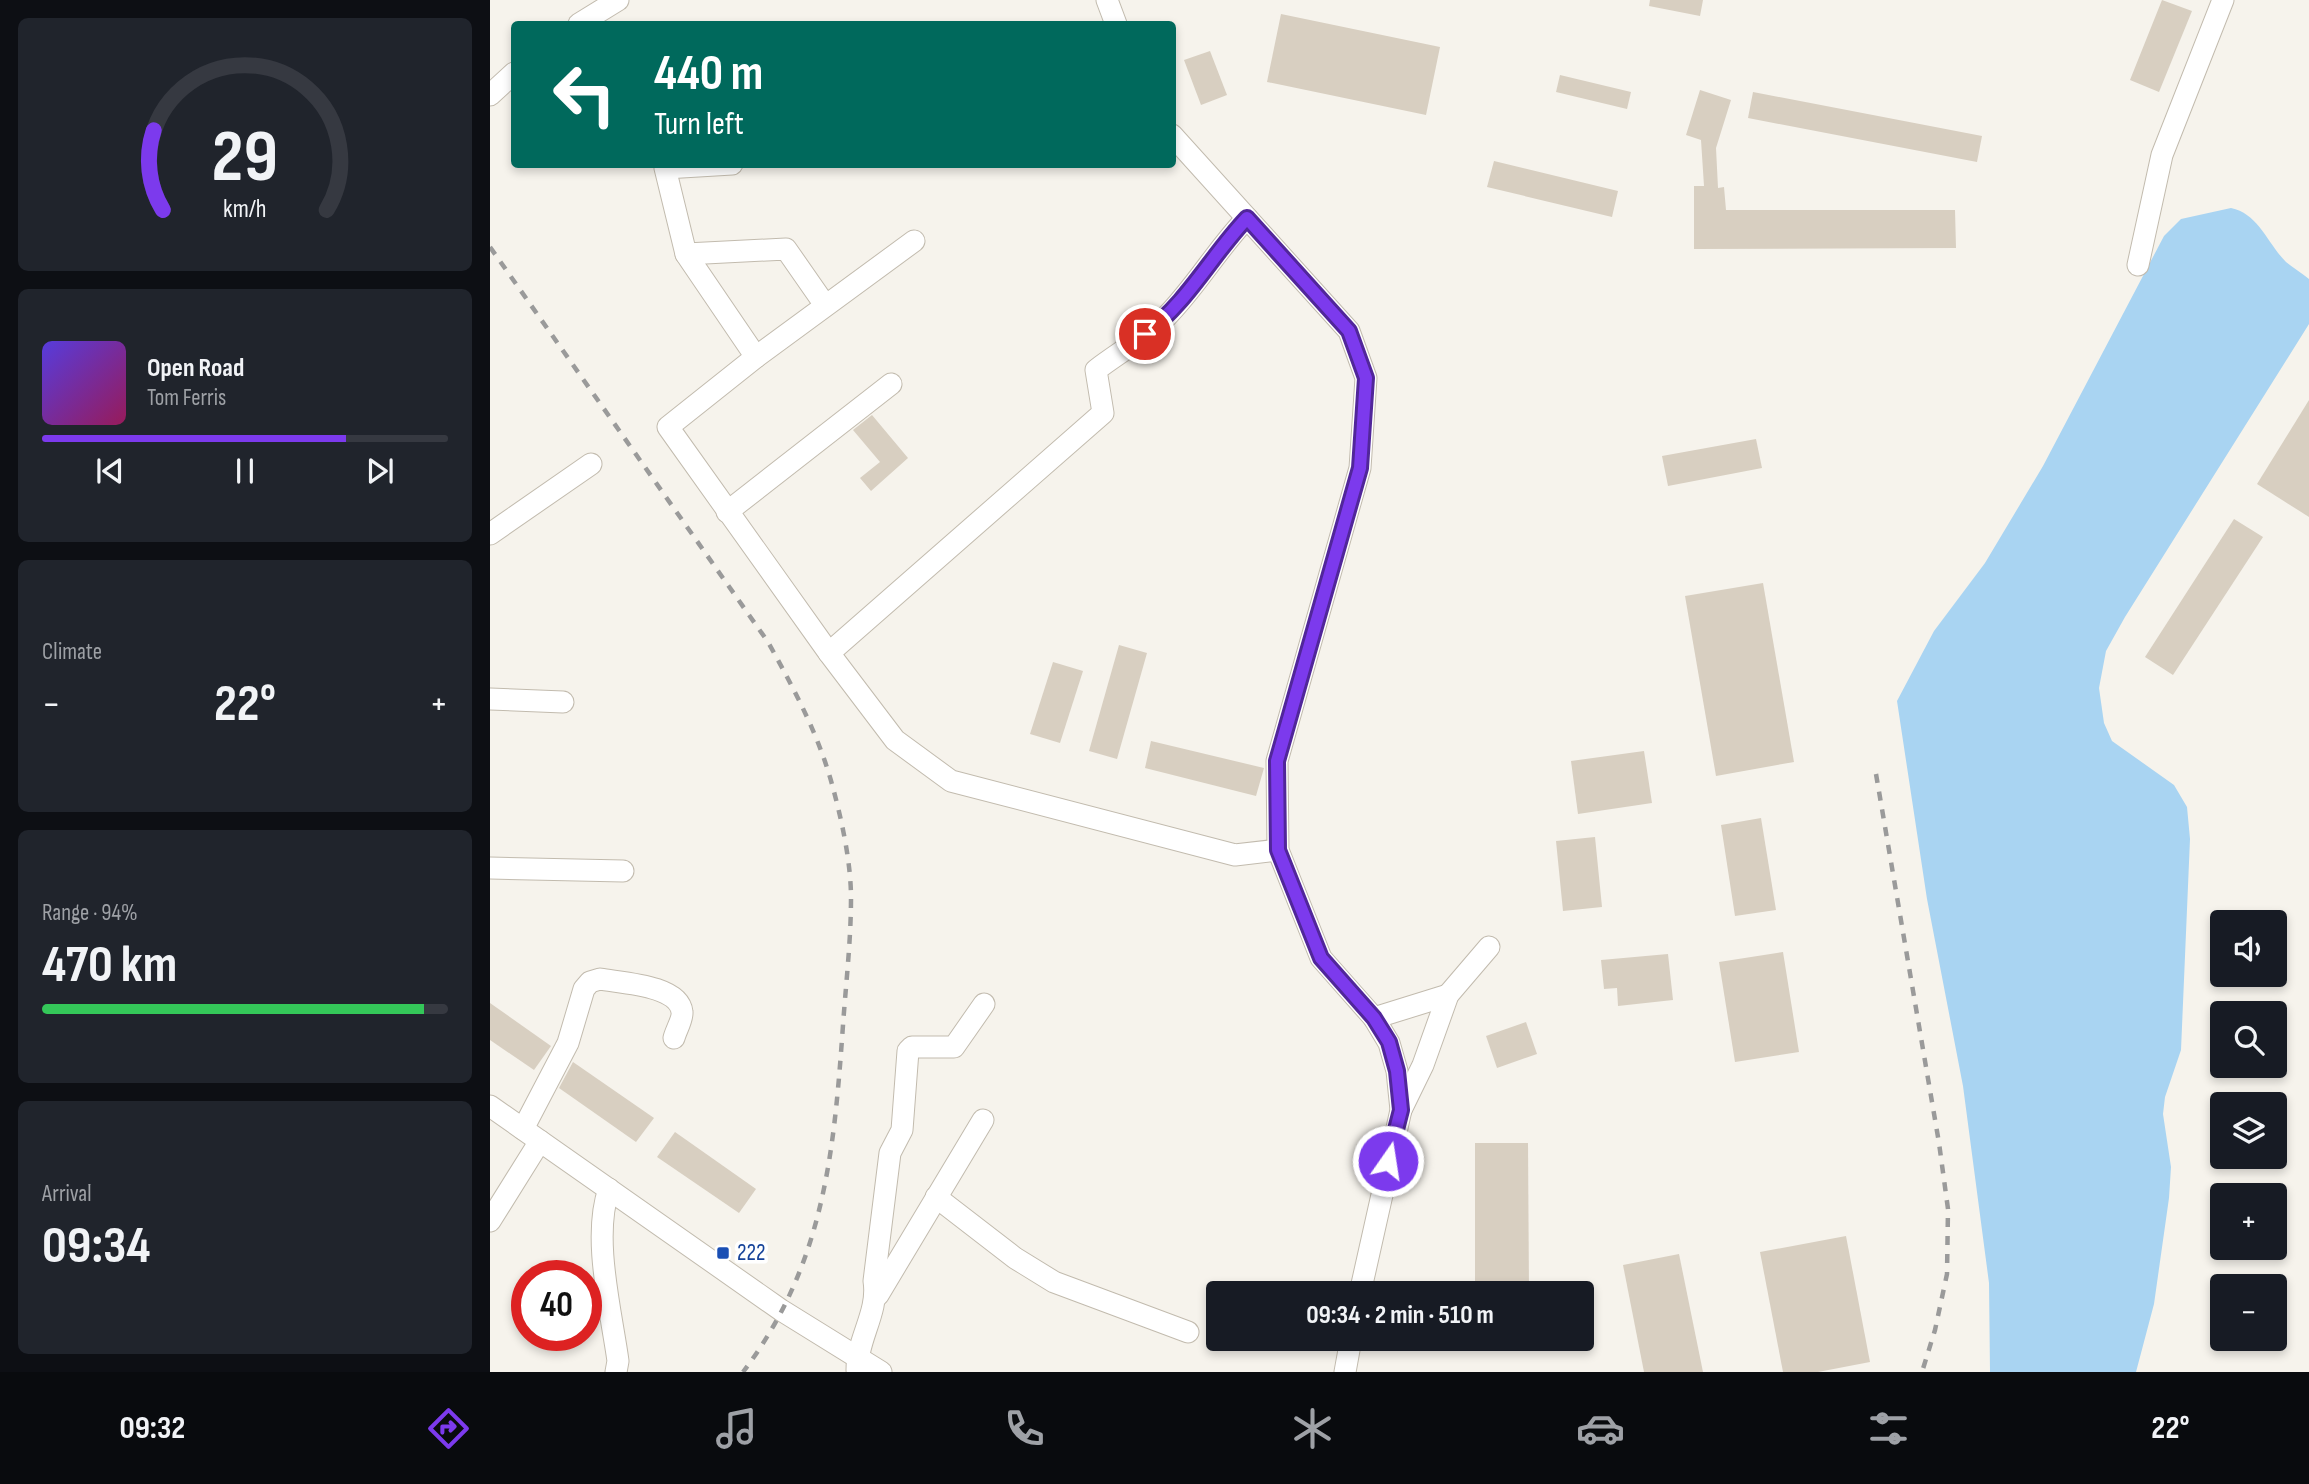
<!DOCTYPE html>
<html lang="en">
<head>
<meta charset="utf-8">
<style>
	:root { --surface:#171b24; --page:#20242c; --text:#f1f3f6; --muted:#9ea1a6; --line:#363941; --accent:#7c3aed }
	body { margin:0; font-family:"Sofia Sans Condensed",sans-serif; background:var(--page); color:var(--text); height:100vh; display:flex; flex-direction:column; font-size:26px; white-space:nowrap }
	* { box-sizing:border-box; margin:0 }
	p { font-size:23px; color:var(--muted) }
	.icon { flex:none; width:38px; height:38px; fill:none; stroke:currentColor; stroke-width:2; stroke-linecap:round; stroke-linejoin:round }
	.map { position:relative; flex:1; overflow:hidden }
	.sheet { display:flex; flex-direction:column; gap:18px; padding:18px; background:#0d0f14; width:490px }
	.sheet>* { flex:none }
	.banner { position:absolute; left:21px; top:21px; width:665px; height:147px; border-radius:7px; box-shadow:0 4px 10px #0003; background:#00695c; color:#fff; overflow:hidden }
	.tools { position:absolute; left:1720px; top:910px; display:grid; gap:14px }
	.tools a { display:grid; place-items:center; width:77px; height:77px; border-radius:7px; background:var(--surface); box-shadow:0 4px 10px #0003; font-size:35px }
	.speed { position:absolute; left:21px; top:1260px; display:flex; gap:14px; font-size:35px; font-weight:700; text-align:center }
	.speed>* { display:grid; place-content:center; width:91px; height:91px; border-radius:50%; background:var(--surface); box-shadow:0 4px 10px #0003; line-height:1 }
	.speed .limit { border:10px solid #d22; background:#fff; color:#111 }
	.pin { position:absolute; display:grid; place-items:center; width:60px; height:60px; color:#fff; margin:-30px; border:4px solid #fff; border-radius:50%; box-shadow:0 2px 7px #0007 }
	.me { position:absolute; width:77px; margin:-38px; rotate:13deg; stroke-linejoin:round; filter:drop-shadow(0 0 5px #0008) }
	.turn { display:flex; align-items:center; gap:24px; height:147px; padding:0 28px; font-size:32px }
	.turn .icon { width:91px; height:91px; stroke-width:2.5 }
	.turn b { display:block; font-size:49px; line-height:60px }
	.big { font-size:52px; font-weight:700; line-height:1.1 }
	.sheet .widget { flex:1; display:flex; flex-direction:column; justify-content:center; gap:10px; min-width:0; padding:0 24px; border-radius:10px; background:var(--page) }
	.sheet .dial { align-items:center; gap:0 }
	.dial svg { height:182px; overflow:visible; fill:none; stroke:var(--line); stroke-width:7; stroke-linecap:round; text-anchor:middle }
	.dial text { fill:var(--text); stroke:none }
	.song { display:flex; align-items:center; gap:21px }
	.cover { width:84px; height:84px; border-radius:10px; background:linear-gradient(135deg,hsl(250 70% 55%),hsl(330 70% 35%)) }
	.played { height:7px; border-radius:4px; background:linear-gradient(90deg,var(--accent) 75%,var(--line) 75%) }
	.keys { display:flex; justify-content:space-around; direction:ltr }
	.heat { display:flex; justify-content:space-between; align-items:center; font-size:38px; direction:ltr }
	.charge { height:10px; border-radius:5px; background:linear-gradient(90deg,#34c759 94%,var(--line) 0) }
	.trip { position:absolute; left:716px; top:1281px; width:388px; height:70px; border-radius:7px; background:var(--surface); box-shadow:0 4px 10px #0003; font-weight:700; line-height:70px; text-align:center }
	.tabs { display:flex; height:112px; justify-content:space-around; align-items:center; background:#090b0e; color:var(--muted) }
	.tabs .icon { width:49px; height:49px }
	.tabs .current { color:var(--accent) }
	.tabs b { font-size:32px; color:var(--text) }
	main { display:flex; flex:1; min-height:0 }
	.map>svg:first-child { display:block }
	.water { fill:#a9d4f2 }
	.building { fill:#d8cfc1 }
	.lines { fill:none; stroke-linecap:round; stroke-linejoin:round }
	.minor-casing { stroke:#c2bbae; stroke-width:23 }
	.minor { stroke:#fff; stroke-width:21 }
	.rail { stroke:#9a9a9a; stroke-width:4.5; stroke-dasharray:9 9; stroke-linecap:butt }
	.route-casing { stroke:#51269a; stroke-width:18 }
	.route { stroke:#7c3aed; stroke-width:12 }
	.transit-dot { fill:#1a4fb4; stroke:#fff; stroke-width:2.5 }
	.labels { text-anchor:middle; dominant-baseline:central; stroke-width:7; stroke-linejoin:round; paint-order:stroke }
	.transit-label { font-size:23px; fill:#164399; stroke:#fff; text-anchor:start }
</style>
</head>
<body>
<main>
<section class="sheet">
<div class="widget dial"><svg viewBox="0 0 100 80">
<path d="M14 69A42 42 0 1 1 86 69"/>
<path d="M14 69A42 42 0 0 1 10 34" stroke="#7c3aed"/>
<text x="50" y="56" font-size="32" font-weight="700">29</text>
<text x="50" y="72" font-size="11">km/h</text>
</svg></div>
<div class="widget">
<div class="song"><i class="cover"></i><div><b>Open Road</b><p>Tom Ferris</p></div></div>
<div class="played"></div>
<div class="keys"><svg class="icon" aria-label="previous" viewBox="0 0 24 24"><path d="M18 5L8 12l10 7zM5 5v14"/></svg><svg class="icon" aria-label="pause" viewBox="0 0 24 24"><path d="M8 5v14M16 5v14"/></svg><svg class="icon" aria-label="next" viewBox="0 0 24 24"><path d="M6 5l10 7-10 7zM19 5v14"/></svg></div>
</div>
<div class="widget"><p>Climate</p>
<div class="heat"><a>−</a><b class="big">22°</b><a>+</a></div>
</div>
<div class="widget"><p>Range · 94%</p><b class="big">470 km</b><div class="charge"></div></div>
<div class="widget"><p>Arrival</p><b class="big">09:34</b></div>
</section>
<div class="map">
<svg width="1819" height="1372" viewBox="0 0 1819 1372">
	<rect width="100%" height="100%" fill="#f6f3ec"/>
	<path class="water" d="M1741 208C1769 214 1777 243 1796 262 1803 268 1812 273 1819 279V324L1635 617 1616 651 1609 688 1614 723 1622 741 1684 785 1697 807 1700 839 1691 1050 1675 1097 1673 1114 1681 1167 1679 1198 1664 1304 1646 1372H1500L1499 1283 1473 1086 1437 899 1407 701 1444 631 1495 563 1553 466 1674 236 1691 219Z"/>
	<g class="building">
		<path d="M1160 0H1213L1210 16 1159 6Z"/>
		<path d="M1672 0 1702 11 1669 92 1640 80Z"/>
		<path d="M791 14 950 47 936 115 777 82Z"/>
		<path d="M720 51 737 95 711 105 694 60Z"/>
		<path d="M1070 75 1141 92 1137 109 1066 92Z"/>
		<path d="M1210 90 1241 100 1226 148 1228 188 1234 187 1236 210H1465L1466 248 1204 249V186H1214L1211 140 1196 135Z"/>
		<path d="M1263 92 1492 136 1487 162 1258 118Z"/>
		<path d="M1004 161 1128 191 1122 217 997 187Z"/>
		<path d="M1819 400V517L1767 484Z"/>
		<path d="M382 415 418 458 381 491 370 478 390 462 363 430Z"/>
		<path d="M1266 439 1272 468 1178 486 1172 456Z"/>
		<path d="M1744 519 1773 537 1683 675 1655 657Z"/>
		<path d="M1273 583 1304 762 1226 776 1195 596Z"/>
		<path d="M629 645 657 653 627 759 599 751Z"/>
		<path d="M563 662 593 671 570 743 540 734Z"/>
		<path d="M661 741 774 768 766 796 655 768Z"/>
		<path d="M1154 751 1162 803 1088 814 1081 761Z"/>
		<path d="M1271 818 1286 910 1245 916 1231 825Z"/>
		<path d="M1105 837 1112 907 1073 911 1066 841Z"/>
		<path d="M1293 952 1309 1052 1245 1062 1229 962Z"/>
		<path d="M1178 954 1183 1000 1128 1006 1127 988 1114 989 1111 960Z"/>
		<path d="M0 1003 61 1046 44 1070 0 1040Z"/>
		<path d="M1036 1022 1047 1054 1007 1068 996 1036Z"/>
		<path d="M83 1062 164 1118 146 1142 69 1088Z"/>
		<path d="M185 1132 266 1189 249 1213 167 1157Z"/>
		<path d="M985 1143H1038L1039 1293H985Z"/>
		<path d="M1356 1236 1380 1362 1328 1372H1293L1270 1252Z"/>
		<path d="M1189 1254 1213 1372H1154L1133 1265Z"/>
		<rect x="1001" y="1339" width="38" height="12"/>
	</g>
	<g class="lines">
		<g class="minor-casing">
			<g id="minor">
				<path d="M617 0 626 24"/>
				<path d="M89 24 128 0"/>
				<path d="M0 95 24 73"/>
				<path d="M682 135 859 331 876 378 870 468 787 761 788 850 831 958 884 1018 899 1043 907 1071 911 1110 870 1293"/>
				<path d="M242 164 175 168 196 254 266 357 178 427 339 653 405 740 461 781 745 855 788 850"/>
				<path d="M196 254 296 249 335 305"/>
				<path d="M1648 265 1672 155 1733 0"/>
				<path d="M266 357 424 241"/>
				<path d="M237 512 401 384"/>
				<path d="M0 534 101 464"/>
				<path d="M339 653 613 413 606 370C628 353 655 338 675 318 706 287 727 249 757 218"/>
				<path d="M0 699 73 702"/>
				<path d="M0 868 133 871"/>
				<path d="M884 1018 958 995"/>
				<path d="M0 1106 291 1310 391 1372"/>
				<path d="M911 1110 933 1065 958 995 999 947"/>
				<path d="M33 1129 78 1043 94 989 100 982 110 979C131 983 189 985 192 1012 193 1019 186 1030 184 1038"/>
				<path d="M119 1189C102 1237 121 1310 128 1361L126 1372"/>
				<path d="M446 1197 525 1258 564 1282 698 1332"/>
				<path d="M0 1221 50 1141"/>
				<path d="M388 1295 493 1120"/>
				<path d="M367 1370C367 1339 389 1312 384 1281L400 1153 412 1130 418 1051 422 1047H464L494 1004"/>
				<path d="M855 1372 861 1339"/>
			</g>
		</g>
		<use href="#minor" class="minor"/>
		<g class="rail">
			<path d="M0 247 278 642C304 689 329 735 343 788 352 821 361 863 361 898 361 940 356 983 353 1025 344 1153 334 1265 253 1372"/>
			<path d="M1386 774 1449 1143 1458 1209 1457 1274 1445 1330 1432 1372"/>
		</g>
	</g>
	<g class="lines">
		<g class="route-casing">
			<path id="route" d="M655 334C698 302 721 256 757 218L859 331 876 378 870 468 787 761 788 850 831 958 884 1018 899 1042 907 1071 911 1110 898 1161"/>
		</g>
		<use href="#route" class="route"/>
	</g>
	<rect class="transit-dot" x="226" y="1246" width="14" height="14" rx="3.5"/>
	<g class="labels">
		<g class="transit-label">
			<text x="247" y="1253">222</text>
		</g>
	</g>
</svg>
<div class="tools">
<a><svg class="icon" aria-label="sound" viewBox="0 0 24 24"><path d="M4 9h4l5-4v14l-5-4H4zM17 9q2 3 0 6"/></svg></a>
<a><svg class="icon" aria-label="search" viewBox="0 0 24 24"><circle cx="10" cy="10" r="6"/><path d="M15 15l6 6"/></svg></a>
<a><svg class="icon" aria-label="layers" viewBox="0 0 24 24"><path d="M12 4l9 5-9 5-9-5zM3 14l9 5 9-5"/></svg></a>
<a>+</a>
<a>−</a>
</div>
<div class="speed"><div class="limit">40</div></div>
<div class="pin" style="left:655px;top:334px;background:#d93025"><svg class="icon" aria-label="arrive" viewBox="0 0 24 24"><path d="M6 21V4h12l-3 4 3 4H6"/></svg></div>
<svg class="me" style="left:898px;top:1161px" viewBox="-20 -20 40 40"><circle r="17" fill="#7c3aed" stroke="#fff" stroke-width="3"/><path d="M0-11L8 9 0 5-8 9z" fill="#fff"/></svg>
<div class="trip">09:34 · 2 min · 510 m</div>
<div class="banner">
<div class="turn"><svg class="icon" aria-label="left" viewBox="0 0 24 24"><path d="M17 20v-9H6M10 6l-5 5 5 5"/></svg><div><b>440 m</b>Turn left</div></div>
</div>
</div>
</main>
<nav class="tabs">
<b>09:32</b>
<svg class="icon current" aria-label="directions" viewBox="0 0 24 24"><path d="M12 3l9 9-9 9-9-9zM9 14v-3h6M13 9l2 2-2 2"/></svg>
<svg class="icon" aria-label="music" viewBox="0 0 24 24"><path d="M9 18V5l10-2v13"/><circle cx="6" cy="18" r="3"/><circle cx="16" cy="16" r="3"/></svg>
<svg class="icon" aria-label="phone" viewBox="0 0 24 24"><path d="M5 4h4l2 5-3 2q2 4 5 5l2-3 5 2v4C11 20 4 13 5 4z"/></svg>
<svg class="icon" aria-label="climate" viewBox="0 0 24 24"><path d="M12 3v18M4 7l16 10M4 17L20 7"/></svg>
<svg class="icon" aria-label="car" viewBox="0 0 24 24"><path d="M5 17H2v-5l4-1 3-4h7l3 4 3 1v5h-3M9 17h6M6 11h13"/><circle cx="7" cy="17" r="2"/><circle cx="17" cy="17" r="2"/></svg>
<svg class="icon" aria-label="filters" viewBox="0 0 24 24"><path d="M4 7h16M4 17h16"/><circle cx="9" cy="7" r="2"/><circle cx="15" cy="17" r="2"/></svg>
<b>22°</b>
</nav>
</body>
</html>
